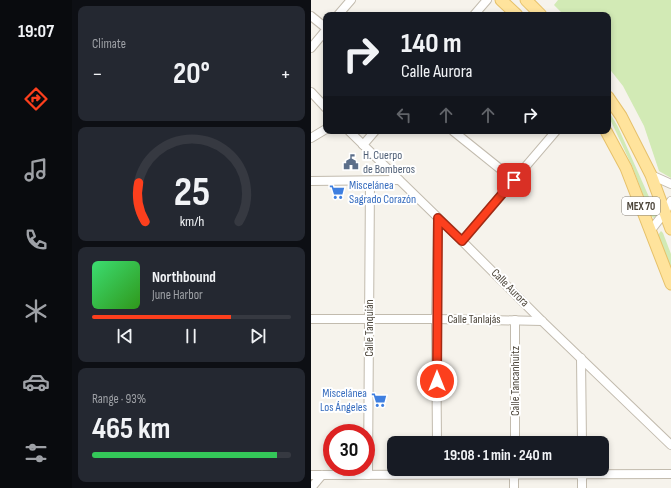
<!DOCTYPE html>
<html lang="en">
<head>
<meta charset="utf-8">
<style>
	:root { --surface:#171b24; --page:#242831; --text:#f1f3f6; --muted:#9ea1a6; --line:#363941; --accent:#fc3f1d }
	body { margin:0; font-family:"Sofia Sans Condensed",sans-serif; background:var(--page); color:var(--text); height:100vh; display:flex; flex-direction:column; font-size:15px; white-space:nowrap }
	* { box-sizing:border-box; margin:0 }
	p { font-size:13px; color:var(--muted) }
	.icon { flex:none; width:22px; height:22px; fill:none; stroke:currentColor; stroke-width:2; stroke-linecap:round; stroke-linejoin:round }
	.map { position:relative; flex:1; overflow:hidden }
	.details { display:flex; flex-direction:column; gap:6px; padding:6px; background:#0d0f14; width:239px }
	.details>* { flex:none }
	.banner { position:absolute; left:12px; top:12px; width:288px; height:122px; border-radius:8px; box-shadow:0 2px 6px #0003; background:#171b24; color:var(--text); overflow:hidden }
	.speed { position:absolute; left:12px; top:424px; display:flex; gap:8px; font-size:20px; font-weight:700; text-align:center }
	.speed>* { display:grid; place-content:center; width:52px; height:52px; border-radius:50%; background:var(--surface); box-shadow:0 2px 6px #0003; line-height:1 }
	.speed .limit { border:6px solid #d22; background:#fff; color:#111 }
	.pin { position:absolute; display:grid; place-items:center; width:34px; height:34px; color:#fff; margin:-17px; border-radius:8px; box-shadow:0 2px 6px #0006 }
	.me { position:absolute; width:44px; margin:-22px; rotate:0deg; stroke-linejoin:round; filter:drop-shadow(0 0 3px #0008) }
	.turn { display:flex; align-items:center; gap:14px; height:84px; padding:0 12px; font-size:18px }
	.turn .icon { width:52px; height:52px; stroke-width:2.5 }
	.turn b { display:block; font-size:28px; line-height:34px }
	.lanes { display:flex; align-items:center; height:38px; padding:0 12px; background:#0003; justify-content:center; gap:20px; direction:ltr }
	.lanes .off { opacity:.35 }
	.big { font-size:30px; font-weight:700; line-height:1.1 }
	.details .tile { flex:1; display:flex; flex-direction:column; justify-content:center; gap:6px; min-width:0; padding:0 14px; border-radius:8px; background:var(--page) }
	.details .dial { align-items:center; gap:0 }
	.dial svg { height:104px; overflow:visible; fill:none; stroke:var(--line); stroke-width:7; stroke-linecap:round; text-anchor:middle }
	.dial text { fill:var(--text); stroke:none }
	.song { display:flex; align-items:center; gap:12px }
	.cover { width:48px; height:48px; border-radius:6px; background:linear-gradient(135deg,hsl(140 70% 55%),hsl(110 70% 35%)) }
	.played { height:4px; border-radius:2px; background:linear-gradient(90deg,var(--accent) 70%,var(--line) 70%) }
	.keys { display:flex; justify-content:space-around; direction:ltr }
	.heat { display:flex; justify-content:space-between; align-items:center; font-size:22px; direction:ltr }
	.charge { height:6px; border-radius:3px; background:linear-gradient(90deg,#34c759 93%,var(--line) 0) }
	.trip { position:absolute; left:76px; top:436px; width:222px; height:40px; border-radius:8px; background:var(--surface); box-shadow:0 2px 6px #0003; font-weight:700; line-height:40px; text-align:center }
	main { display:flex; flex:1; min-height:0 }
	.tabs { display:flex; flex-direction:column; width:72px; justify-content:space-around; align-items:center; background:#090b0e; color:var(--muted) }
	.tabs .icon { width:28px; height:28px }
	.tabs .active { color:var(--accent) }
	.tabs b { font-size:18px; color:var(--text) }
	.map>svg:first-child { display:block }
	.green { fill:#d2eab5 }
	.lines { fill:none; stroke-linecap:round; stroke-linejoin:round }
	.minor-casing { stroke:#c2bbae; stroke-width:10 }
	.major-casing { stroke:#e6c16a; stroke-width:13 }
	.minor { stroke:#fff; stroke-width:8 }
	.major { stroke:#ffe39c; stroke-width:11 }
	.route-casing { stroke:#a42913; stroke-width:10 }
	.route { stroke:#fc3f1d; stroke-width:7 }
	.labels { text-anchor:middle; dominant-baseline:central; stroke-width:4; stroke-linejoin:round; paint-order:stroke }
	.shield { fill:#fff; stroke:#817c74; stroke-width:1 }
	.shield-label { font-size:11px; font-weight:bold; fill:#4b4439 }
	.service-label { font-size:12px; fill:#4e5e75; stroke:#fff; text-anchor:start }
	.shop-label { font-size:12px; fill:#366cbe; stroke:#fff; text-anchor:start }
	.street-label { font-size:12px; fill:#4b4439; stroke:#fff }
</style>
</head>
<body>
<main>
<nav class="tabs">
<b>19:07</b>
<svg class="icon active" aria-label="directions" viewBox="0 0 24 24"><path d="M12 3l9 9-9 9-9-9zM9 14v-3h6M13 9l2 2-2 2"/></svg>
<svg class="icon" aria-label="music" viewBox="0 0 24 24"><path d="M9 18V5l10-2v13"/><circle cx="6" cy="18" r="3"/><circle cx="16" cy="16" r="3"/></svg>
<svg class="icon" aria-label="phone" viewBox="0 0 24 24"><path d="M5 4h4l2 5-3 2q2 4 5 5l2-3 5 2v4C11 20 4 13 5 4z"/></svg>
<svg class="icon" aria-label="climate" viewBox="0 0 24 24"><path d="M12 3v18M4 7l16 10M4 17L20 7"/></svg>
<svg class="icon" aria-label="car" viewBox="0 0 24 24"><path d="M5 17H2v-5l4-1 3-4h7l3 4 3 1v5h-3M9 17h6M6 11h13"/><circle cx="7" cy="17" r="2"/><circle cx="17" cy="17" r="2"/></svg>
<svg class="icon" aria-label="filters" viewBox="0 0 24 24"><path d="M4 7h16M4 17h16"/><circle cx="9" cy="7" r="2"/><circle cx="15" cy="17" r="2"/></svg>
</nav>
<section class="details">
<div class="tile"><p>Climate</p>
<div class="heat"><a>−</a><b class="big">20°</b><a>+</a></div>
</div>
<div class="tile dial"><svg viewBox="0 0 100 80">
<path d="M14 69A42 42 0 1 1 86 69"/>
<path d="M14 69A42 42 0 0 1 9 39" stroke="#fc3f1d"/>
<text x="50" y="56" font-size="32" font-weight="700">25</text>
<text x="50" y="72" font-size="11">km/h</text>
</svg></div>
<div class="tile">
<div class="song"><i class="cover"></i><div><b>Northbound</b><p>June Harbor</p></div></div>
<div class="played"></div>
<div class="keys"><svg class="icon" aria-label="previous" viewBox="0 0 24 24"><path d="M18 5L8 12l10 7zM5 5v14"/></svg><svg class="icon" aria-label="pause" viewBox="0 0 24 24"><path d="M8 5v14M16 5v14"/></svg><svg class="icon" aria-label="next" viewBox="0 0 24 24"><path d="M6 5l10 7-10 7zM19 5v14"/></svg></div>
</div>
<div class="tile"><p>Range · 93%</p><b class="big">465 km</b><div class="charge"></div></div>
</section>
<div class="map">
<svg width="360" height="488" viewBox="0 0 360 488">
	<rect width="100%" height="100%" fill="#f6f3ec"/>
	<g class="green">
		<path d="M247 0H360V178L348 171 333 126 312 86 297 67V15H253L243 5Z"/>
		<path d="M297 110 307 127 346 215 343 218 340 216 321 166 297 115Z"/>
		<path d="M350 231 352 233 360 254V269L347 235Z"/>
	</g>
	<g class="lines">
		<g class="minor-casing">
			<g id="minor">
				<path d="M27 15 40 0"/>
				<path d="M163 15 176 0"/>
				<path d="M0 16 15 28"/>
				<path d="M0 48 15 30"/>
				<path d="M0 92 15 108"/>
				<path d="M38 131 151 241 231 321 360 445"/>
				<path d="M142 131 203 180"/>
				<path d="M0 138 15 129"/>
				<path d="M52 145 64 131"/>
				<path d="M340 175 360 184"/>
				<path d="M0 181 88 180"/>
				<path d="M340 230 354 212 360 201"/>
				<path d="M151 241 245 131"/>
				<path d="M0 319H125L231 321"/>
				<path d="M270 358 271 443"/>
				<path d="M126 443 125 319 127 218"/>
				<path d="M204 443V320"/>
				<path d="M0 475 360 474"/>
				<path d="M57 475 59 181"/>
				<path d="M0 488 11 475"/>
				<path d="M203 488V469"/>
				<path d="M271 488V469"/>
			</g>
		</g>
		<g class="major-casing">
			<g id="major">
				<path d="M190 0 206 15"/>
				<path d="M215 0 230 15"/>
				<path d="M297 97 310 116 340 175 360 229"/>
				<path d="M295 131 315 168 360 284"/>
			</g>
		</g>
		<use href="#minor" class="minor"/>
		<use href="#major" class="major"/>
	</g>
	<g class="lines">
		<g class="route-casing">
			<path id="route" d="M126 381 127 218 151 241 203 180"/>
		</g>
		<use href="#route" class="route"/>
	</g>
	<defs>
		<g id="civic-bare" transform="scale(1.2)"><path d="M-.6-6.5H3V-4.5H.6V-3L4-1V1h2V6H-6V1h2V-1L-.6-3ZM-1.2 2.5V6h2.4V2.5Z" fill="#5c6f8a" stroke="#fff" stroke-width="2.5" paint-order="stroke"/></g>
		<g id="supermarket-bare" transform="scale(1.2)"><path d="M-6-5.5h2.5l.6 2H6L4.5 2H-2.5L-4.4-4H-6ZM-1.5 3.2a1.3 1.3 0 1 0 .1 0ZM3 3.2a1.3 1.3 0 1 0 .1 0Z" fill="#3f7fe0" stroke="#fff" stroke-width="2.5" paint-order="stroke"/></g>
	</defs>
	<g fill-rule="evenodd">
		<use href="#civic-bare" x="40" y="162"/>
		<use href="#supermarket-bare" x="26" y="192"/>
		<use href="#supermarket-bare" x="68" y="400"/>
	</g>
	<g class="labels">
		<rect class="shield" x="311" y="197" width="38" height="18" rx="3"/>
		<g class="shield-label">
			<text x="330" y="206">MEX 70</text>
		</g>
		<g class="service-label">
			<text x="52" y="155">H. Cuerpo<tspan x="52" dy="14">de Bomberos</tspan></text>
		</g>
		<g class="shop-label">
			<text x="38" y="185">Miscelánea<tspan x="38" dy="14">Sagrado Corazón</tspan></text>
			<text x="56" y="393" text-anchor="end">Miscelánea<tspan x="56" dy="14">Los Ángeles</tspan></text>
		</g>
		<g class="street-label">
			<text transform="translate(199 288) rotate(45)">Calle Aurora</text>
			<text x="163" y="319">Calle Tanlajás</text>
			<text transform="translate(58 328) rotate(-90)">Calle Tanquián</text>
			<text transform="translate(204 381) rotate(-90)">Calle Tancanhuitz</text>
		</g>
	</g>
</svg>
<div class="speed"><div class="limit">30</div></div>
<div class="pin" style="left:203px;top:180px;background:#d93025"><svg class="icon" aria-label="arrive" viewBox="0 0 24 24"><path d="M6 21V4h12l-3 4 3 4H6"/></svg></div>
<svg class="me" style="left:126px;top:381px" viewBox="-20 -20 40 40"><circle r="17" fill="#fc3f1d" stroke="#fff" stroke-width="3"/><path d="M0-11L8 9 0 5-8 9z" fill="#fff"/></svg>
<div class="trip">19:08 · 1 min · 240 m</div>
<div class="banner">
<div class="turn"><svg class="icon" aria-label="right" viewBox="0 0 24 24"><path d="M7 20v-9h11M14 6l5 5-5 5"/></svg><div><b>140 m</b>Calle Aurora</div></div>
<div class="lanes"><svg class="icon off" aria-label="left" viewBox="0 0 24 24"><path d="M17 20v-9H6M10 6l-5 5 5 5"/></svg><svg class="icon off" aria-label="ahead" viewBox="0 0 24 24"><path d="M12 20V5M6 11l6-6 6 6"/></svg><svg class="icon off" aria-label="ahead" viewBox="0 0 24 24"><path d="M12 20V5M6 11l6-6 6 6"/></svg><svg class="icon" aria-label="right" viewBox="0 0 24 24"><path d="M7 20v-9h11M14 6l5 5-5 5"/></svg></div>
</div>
</div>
</main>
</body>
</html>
